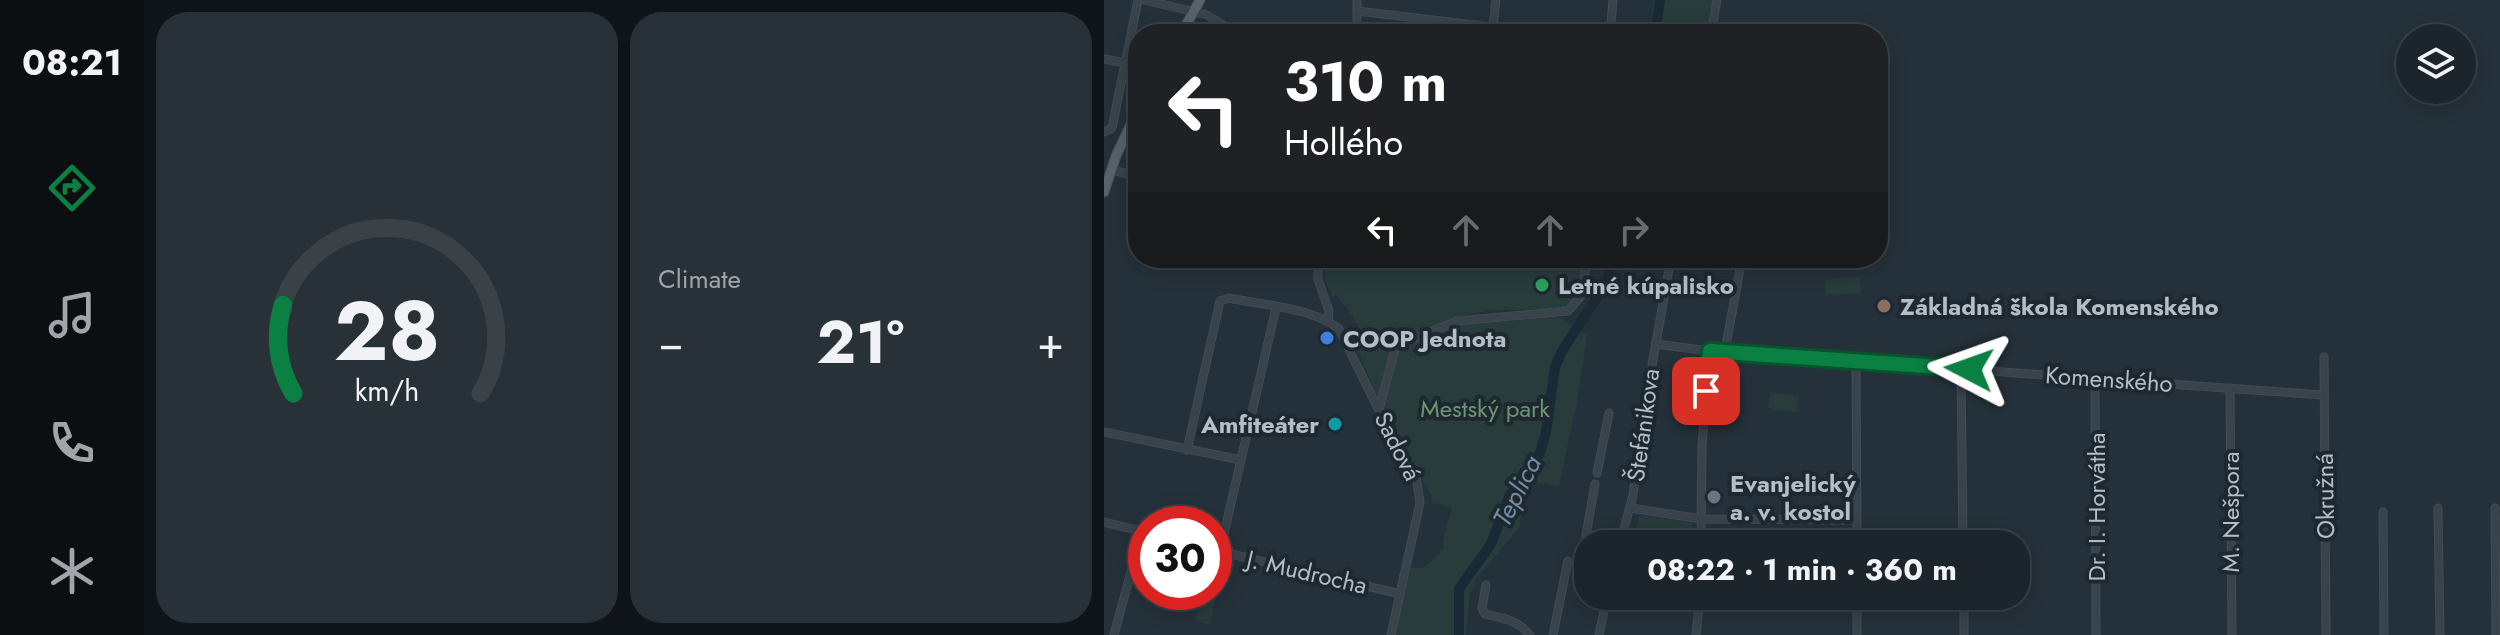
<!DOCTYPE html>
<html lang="en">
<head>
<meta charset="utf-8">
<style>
	:root { --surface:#1c252c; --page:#293138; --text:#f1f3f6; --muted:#a0a5a9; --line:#3a4248; --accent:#0b8043 }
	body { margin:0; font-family:Jost,sans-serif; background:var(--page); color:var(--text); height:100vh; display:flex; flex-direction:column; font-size:30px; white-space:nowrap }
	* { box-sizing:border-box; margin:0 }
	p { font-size:26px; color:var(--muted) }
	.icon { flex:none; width:44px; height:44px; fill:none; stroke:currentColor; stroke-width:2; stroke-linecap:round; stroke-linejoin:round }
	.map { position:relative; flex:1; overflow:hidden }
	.panel { display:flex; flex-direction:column; gap:12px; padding:12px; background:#0f1418; width:960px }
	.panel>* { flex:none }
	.top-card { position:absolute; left:24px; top:24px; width:760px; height:244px; border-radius:32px; box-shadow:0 4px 20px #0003,0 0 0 2px var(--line); background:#202124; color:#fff; overflow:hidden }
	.fabs { position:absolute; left:1292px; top:24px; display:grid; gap:16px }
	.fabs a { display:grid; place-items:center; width:80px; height:80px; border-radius:50%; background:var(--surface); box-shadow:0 4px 20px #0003,0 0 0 2px var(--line); font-size:40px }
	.speed { position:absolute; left:24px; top:506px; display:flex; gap:16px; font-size:40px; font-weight:700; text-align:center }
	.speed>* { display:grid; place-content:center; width:104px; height:104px; border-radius:50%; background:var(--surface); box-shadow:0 4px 20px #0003,0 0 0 2px var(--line); line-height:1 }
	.speed .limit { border:12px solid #d22; background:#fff; color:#111 }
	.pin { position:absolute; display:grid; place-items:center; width:68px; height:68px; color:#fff; margin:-34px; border-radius:16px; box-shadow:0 4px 12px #0006 }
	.me { position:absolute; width:88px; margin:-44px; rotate:274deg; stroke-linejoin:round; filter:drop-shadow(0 0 6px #0008) }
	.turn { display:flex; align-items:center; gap:28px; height:168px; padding:0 24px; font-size:36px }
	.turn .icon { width:104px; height:104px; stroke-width:2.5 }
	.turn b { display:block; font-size:56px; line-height:68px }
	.lanes { display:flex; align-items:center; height:76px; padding:0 24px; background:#0003; justify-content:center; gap:40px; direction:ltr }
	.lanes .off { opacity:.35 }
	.big { font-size:60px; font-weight:700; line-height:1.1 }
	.panel .card { flex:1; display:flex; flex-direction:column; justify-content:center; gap:12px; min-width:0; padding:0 28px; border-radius:32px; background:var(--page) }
	.panel .dial { align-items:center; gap:0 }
	.dial svg { height:208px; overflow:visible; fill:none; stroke:var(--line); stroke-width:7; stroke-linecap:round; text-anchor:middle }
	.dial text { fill:var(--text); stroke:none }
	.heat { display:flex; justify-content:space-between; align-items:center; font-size:44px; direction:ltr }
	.panel .tiles { flex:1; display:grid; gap:12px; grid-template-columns:repeat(2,1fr) }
	.trip { position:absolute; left:470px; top:530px; width:456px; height:80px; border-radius:32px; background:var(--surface); box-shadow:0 4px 20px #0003,0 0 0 2px var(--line); font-weight:700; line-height:80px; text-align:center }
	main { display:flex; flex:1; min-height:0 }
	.tab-bar { display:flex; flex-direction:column; width:144px; justify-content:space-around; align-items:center; background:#0b0f12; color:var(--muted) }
	.tab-bar .icon { width:56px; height:56px }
	.tab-bar .on { color:var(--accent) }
	.tab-bar b { font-size:36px; color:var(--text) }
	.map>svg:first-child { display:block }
	.green { fill:#273c3b }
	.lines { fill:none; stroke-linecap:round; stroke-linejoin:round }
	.river { stroke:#192a37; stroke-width:10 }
	.minor-casing { stroke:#424c54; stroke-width:9 }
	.major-casing { stroke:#424c54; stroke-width:11 }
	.minor { stroke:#39434b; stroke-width:7 }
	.major { stroke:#57626b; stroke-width:9 }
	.route-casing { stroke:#07532c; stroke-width:20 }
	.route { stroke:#0b8043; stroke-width:14 }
	.leisure-dot { fill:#2e9e5b; stroke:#1e2830; stroke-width:3 }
	.education-dot { fill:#8d6e63; stroke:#1e2830; stroke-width:3 }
	.shop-dot { fill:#3f7fe0; stroke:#1e2830; stroke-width:3 }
	.culture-dot { fill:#0f9aa8; stroke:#1e2830; stroke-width:3 }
	.worship-dot { fill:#6b7280; stroke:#1e2830; stroke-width:3 }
	.labels { text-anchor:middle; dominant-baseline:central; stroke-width:8; stroke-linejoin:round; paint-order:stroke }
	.poi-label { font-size:24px; font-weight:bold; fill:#b4bec6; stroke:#1e2830; text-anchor:start }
	.street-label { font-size:24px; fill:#b4bec6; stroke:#1e2830 }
	.park-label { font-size:24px; fill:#6d9571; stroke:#1e2830 }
	.water-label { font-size:26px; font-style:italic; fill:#708da2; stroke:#1e2830 }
</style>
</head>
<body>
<main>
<nav class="tab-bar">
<b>08:21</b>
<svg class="icon on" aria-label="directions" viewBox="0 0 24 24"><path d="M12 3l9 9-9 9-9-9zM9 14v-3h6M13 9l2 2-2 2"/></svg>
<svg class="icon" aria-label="music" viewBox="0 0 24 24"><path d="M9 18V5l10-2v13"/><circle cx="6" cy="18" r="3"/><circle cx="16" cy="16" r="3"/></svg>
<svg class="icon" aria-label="phone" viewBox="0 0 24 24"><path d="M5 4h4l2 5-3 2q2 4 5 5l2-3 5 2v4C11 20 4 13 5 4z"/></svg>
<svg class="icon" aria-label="climate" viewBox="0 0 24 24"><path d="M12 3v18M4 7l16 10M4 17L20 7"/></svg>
</nav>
<section class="panel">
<div class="tiles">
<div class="card dial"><svg viewBox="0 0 100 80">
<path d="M14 69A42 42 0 1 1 86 69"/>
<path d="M14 69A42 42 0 0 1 10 35" stroke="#0b8043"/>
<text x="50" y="56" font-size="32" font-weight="700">28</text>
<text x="50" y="72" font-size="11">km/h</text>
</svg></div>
<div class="card"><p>Climate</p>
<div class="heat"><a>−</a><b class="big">21°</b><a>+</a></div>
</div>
</div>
</section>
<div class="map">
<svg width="1396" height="635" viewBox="0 0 1396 635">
	<rect width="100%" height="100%" fill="#25313a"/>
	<g class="green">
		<path d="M550 0H608L602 34H545Z"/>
		<path d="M220 258H480L474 295 468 303 457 309 390 310 350 317 295 340 251 342 248 335 256 330 242 305 240 306 233 295 229 297 221 279Z"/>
		<path d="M756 277 757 293 722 295 721 279Z"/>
		<path d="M454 317 483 336 473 401 455 486 423 481 415 528 373 577 366 593 362 635H291L307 567 319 568 340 549 339 542 348 507 327 503 328 497 275 401 252 346 284 344 293 352 334 331 356 325Z"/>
		<path d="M666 393 695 396 693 412 664 408Z"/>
		<path d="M536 515 588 523 591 544H527Z"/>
		<path d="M98 595 112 598 106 625 92 621Z"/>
	</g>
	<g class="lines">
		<g class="river">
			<path d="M551 34 556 0"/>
			<path d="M355 635V589L387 544 406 495 436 453 442 432 451 367 458 351 503 282 509 258"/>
		</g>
		<g class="minor-casing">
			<g id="minor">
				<path d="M41 0 103 15 133 34"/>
				<path d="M253 11 447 34"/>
				<path d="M389 26 392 0"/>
				<path d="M253 34V0"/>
				<path d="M506 34 509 0"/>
				<path d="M607 34 613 0"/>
				<path d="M0 59 21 63"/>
				<path d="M0 132 8 128 34 0"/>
				<path d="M7 170 34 176"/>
				<path d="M214 258V279L225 311 224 320"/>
				<path d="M551 344 606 351 1220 395"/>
				<path d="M621 351 638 258"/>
				<path d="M1220 357 1222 635"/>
				<path d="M752 361 753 544"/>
				<path d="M857 369 859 544"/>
				<path d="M991 378 992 635"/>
				<path d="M1126 388 1128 635"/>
				<path d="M275 409 292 346 353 321 464 311 478 295 483 258"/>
				<path d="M0 432 137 460"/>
				<path d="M83 450 116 301 125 298C157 305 211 308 235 329L288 437 312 476 316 503 287 635"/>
				<path d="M493 473 505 413"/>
				<path d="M527 508 597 519 753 520"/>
				<path d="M1334 508 1336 635"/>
				<path d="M1391 508 1392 635"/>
				<path d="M1279 512 1280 635"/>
				<path d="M0 522 41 532"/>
				<path d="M485 544 482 535 491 484"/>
				<path d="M516 544 529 495 540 411 567 258"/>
				<path d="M597 544 598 446 606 351"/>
				<path d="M110 550 296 594"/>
				<path d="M116 551 172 308"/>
				<path d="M382 585 378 608 381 614C399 618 414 620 426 635"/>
				<path d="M753 596V635"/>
				<path d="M860 596V635"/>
				<path d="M10 635 38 531"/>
				<path d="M449 635 464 561"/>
				<path d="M495 635 503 596"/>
				<path d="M592 635 596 596"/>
			</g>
		</g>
		<g class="major-casing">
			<g id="major">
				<path d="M77 34 96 0"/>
				<path d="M0 192 12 156 34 109"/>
			</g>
		</g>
		<use href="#minor" class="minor"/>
		<use href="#major" class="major"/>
	</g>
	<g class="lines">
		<g class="route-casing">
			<path id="route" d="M602 391 606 351 865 369"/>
		</g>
		<use href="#route" class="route"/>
	</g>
	<circle class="leisure-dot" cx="438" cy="285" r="8"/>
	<circle class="education-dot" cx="780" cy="306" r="8"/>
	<circle class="shop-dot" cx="223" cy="338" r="8"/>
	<circle class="culture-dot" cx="231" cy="424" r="8"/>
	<circle class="worship-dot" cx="610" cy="497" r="8"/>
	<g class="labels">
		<g class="poi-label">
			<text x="454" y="285">Letné kúpalisko</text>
			<text x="796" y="306">Základná škola Komenského</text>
			<text x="239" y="338">COOP Jednota</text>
			<text x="215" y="424" text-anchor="end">Amfiteáter</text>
			<text x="626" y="483">Evanjelický<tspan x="626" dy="28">a. v. kostol</tspan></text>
		</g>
		<g class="street-label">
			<text transform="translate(1005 379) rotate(4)">Komenského</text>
			<text transform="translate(539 425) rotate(-82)">Štefánikova</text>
			<text transform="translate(294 446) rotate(63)">Sadová</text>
			<text transform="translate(1221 496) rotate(-91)">Okružná</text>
			<text transform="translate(992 507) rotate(-90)">Dr. I. Horvátha</text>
			<text transform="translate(1126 512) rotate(-90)">M. Nešpora</text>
			<text transform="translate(203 572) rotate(13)">J. Mudrocha</text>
		</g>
		<g class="park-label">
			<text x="381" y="408">Mestský park</text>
		</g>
		<g class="water-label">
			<text transform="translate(413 491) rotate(-63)">Teplica</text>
		</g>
	</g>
</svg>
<div class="fabs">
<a><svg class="icon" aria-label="layers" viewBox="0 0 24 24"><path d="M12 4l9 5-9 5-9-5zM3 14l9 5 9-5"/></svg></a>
</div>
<div class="speed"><div class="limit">30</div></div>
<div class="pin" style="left:602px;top:391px;background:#d93025"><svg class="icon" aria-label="arrive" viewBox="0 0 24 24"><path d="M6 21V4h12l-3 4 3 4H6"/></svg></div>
<svg class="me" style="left:865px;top:369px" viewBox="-20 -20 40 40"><path d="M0-17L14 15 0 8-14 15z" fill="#0b8043" stroke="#fff" stroke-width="4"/></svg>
<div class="trip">08:22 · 1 min · 360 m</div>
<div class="top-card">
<div class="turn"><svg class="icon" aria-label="left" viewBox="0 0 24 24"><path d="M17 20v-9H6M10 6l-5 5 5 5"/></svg><div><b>310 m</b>Hollého</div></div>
<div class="lanes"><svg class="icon" aria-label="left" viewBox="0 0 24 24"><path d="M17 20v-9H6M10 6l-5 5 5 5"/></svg><svg class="icon off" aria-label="ahead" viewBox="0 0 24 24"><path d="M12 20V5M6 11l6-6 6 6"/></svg><svg class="icon off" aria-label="ahead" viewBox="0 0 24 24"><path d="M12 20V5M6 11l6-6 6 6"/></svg><svg class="icon off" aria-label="right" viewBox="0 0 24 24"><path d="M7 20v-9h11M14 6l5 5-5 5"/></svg></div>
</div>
</div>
</main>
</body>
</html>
